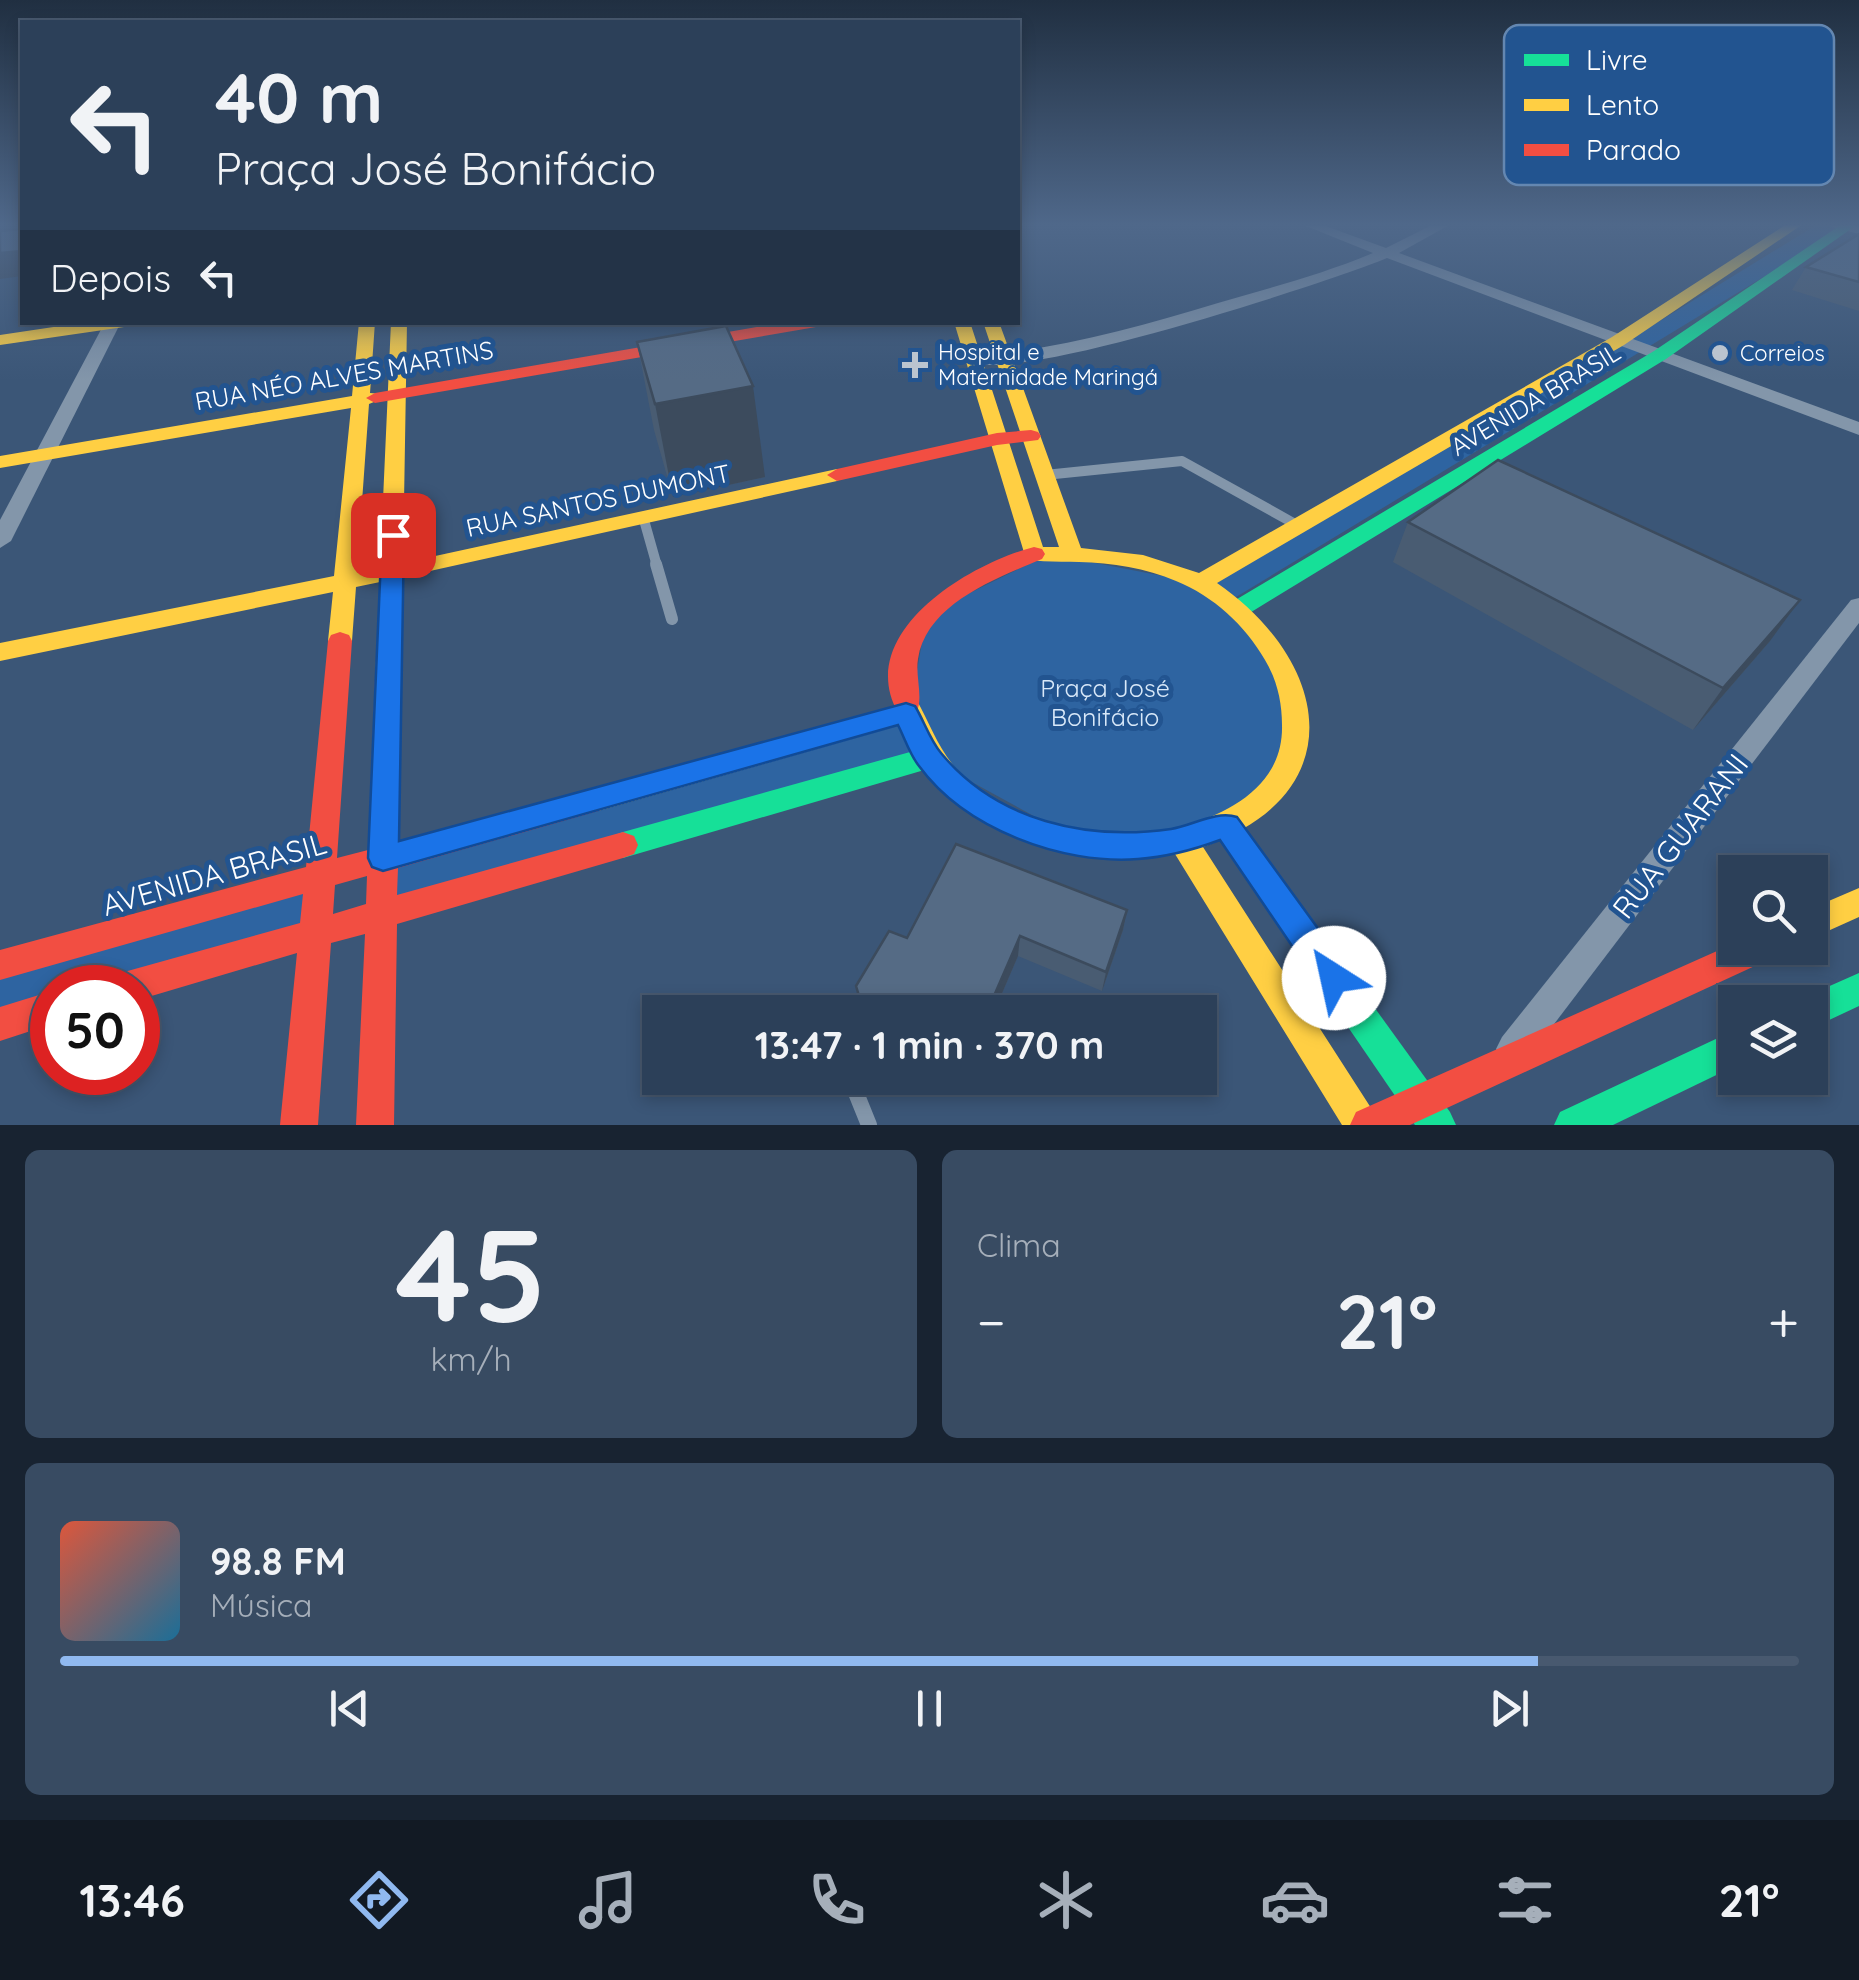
<!DOCTYPE html>
<html lang="pt">
<head>
<meta charset="utf-8">
<style>
	:root { --surface:#2c4059; --page:#384b62; --text:#f1f3f6; --muted:#a6afba; --line:#48596f; --accent:#90b9f0 }
	body { margin:0; font-family:Quicksand,sans-serif; background:var(--page); color:var(--text); height:100vh; display:flex; flex-direction:column; font-size:38px; white-space:nowrap }
	* { box-sizing:border-box; margin:0 }
	p { font-size:32px; color:var(--muted) }
	.icon { flex:none; width:55px; height:55px; fill:none; stroke:currentColor; stroke-width:2; stroke-linecap:round; stroke-linejoin:round }
	.map { position:relative; height:1125px; overflow:hidden }
	.drawer { display:flex; flex-direction:column; gap:25px; padding:25px; background:#182331; flex:1 }
	.drawer>* { flex:none }
	.banner { position:absolute; left:20px; top:20px; width:1000px; height:305px; border-radius:0px; box-shadow:0 5px 15px #0003,0 0 0 2px var(--line); background:#2c4059; color:var(--text); overflow:hidden }
	.tools { position:absolute; left:1718px; top:855px; display:grid; gap:20px }
	.tools a { display:grid; place-items:center; width:110px; height:110px; border-radius:0px; background:var(--surface); box-shadow:0 5px 15px #0003,0 0 0 2px var(--line); font-size:50px }
	.speed { position:absolute; left:30px; top:965px; display:flex; gap:20px; font-size:50px; font-weight:700; text-align:center }
	.speed>* { display:grid; place-content:center; width:130px; height:130px; border-radius:50%; background:var(--surface); box-shadow:0 5px 15px #0003,0 0 0 2px var(--line); line-height:1 }
	.speed .limit { border:15px solid #d22; background:#fff; color:#111 }
	.pin { position:absolute; display:grid; place-items:center; width:85px; height:85px; color:#fff; margin:-42px; border-radius:20px; box-shadow:0 5px 15px #0006 }
	.me { position:absolute; width:110px; margin:-55px; rotate:325deg; stroke-linejoin:round; filter:drop-shadow(0 0 8px #0008) }
	.turn { display:flex; align-items:center; gap:35px; height:210px; padding:0 30px; font-size:45px }
	.turn .icon { width:130px; height:130px; stroke-width:2.5 }
	.turn b { display:block; font-size:70px; line-height:85px }
	.then { display:flex; align-items:center; height:95px; padding:0 30px; background:#0003; gap:20px; font-size:38px }
	.big { font-size:75px; font-weight:700; line-height:1.1 }
	.drawer .tile { flex:1; display:flex; flex-direction:column; justify-content:center; gap:15px; min-width:0; padding:0 35px; border-radius:15px; background:var(--page) }
	.drawer .dial { align-items:center; gap:0 }
	.dial b { font-size:130px; line-height:1 }
	.song { display:flex; align-items:center; gap:30px }
	.cover { width:120px; height:120px; border-radius:15px; background:linear-gradient(135deg,hsl(10 70% 55%),hsl(200 70% 35%)) }
	.played { height:10px; border-radius:5px; background:linear-gradient(90deg,var(--accent) 85%,var(--line) 85%) }
	.keys { display:flex; justify-content:space-around; direction:ltr }
	.heat { display:flex; justify-content:space-between; align-items:center; font-size:55px; direction:ltr }
	.drawer .tiles { flex:1; display:grid; gap:25px; grid-template-columns:1fr 1fr }
	.tile:last-child { grid-column:span 2 }
	.trip { position:absolute; left:642px; top:995px; width:575px; height:100px; border-radius:0px; background:var(--surface); box-shadow:0 5px 15px #0003,0 0 0 2px var(--line); font-weight:700; line-height:100px; text-align:center }
	.tab-bar { display:flex; height:160px; justify-content:space-around; align-items:center; background:#121a24; color:var(--muted) }
	.tab-bar .icon { width:70px; height:70px }
	.tab-bar .on { color:var(--accent) }
	.tab-bar b { font-size:45px; color:var(--text) }
	.map>svg:first-child { display:block }
	.green { fill:#2e64a1 }
	.lines { fill:none; stroke-linecap:round; stroke-linejoin:round }
	.lane-far2 { stroke:#8396aa; stroke-width:10 }
	.lane-far1 { stroke:#8396aa; stroke-width:12 }
	.lane { stroke:#8396aa; stroke-width:16 }
	.street { fill:#8396aa; fill-rule:evenodd }
	.fast { fill:#16e098; fill-rule:evenodd }
	.slow { fill:#ffcf43; fill-rule:evenodd }
	.jam { fill:#f24e42; fill-rule:evenodd }
	.wall { fill:#495c72 }
	.shaded-wall { fill:#3c4b5d }
	.building { fill:#556b85; stroke:#3c4b5d; stroke-width:2.5 }
	.route { fill:#1a73e8; stroke:#114b97; stroke-width:2.5 }
	.poi-dot { fill:#bac4cf; stroke:#225490; stroke-width:4 }
	.labels { text-anchor:middle; dominant-baseline:central; stroke-width:10; stroke-linejoin:round; paint-order:stroke }
	.far-poi-label { font-size:22px; fill:#fff; stroke:#225490; text-anchor:start }
	.street-label { font-size:25px; fill:#fff; stroke:#225490 }
	.park-label { font-size:25px; fill:#d8e8f9; stroke:#225490 }
	.near-street-label { font-size:30px; fill:#fff; stroke:#225490 }
	.key { fill:#225490; stroke:#6487b1; stroke-width:2.5 }
	.key-label { font-size:28px; fill:#fff }
</style>
</head>
<body>
<div class="map">
<svg width="1859" height="1125" viewBox="0 0 1859 1125">
	<rect width="100%" height="100%" fill="#3b5677"/>
	<g class="green">
		<path d="M1818 224H1851L1231 600 1278 648 1299 743 1226 825 1085 844 928 758 382 900 383 867 908 721 927 614 1049 554 1199 583 1624 343Z"/>
		<path d="M317 889 315 920 79 987 52 988V995L0 1010V977Z"/>
	</g>
	<g class="lines">
		<g class="lane-far2">
			<path d="M1045 475 1182 461 1297 525"/>
			<path d="M644 520 657 566"/>
		</g>
		<path class="lane-far1" d="M656 564 672 619"/>
		<path class="lane" d="M850 1078 869 1125"/>
		<g class="street">
			<path d="M1301 224H1320L1386 248 1434 224H1451L1399 253 1859 422V435L1387 258C1332 281 1004 389 966 360L975 355C1059 350 1138 327 1218 303 1270 288 1323 274 1373 253Z"/>
			<path d="M1830 224 1859 226V234L1832 227Z"/>
			<path d="M105 322H121L11 541 0 548V520Z"/>
			<path d="M1859 598V623L1526 1061 1514 1067 1502 1061 1496 1049 1502 1037 1851 600Z"/>
		</g>
		<g class="fast">
			<path d="M1842 224H1858L1666 359 1248 614H1232L1228 608 1232 602 1654 351Z"/>
			<path d="M928 747 938 750 942 758 938 766 623 858 612 854 608 845 612 836 623 832Z"/>
			<path d="M1226 813 1236 816 1450 1112 1456 1125H1415L1216 834 1211 825 1216 816Z"/>
			<path d="M1859 973V1006L1810 1029V1002L1798 1000Z"/>
			<path d="M1735 1030V1066L1613 1125H1554L1560 1112Z"/>
		</g>
		<g class="slow">
			<path d="M1787 224H1803L1624 345 1217 583C1331 662 1354 794 1203 847L1382 1125H1342L1175 854C1068 870 942 832 900 725L598 811 588 807 584 799 588 791 598 787 894 706 898 699 907 696 916 699C933 729 941 758 969 781 1037 840 1158 851 1234 805 1264 787 1283 761 1282 725 1282 702 1277 680 1265 660 1245 625 1213 596 1176 581 1146 568 1112 563 1079 562 1062 561 1043 563 1026 559L954 322H970L1043 547H1059L983 322H999L1081 548 1143 555 1199 573 1612 337Z"/>
			<path d="M87 322H132L124 327 0 345V335Z"/>
			<path d="M359 322H375L370 393 381 394 384 398 369 404 357 572 380 567 391 322H407L403 563 837 469 847 475 837 481 403 577 401 680 397 687H379L375 680 380 582 356 587 352 641 349 647H331L328 641 333 592 0 661V643L334 576 351 408 0 468V456L352 396Z"/>
			<path d="M1859 888V917L1810 939V909Z"/>
		</g>
		<g class="jam">
			<path d="M785 322H824L816 327 375 403 366 398 375 393Z"/>
			<path d="M1031 430 1038 432 1041 436 1038 440 997 445 837 481 827 475 837 469 997 433Z"/>
			<path d="M1034 547 1042 549 1045 554 1042 559C997 578 926 604 918 659 915 676 924 699 916 713L907 716 898 713C853 632 971 563 1034 547Z"/>
			<path d="M340 632 349 635 352 641 337 858 368 850 375 680 379 673H397L401 680 398 842 598 787 608 791 612 799 608 807 598 811 398 868 397 895 623 832 634 836 638 845 634 854 623 858 397 924 394 1125H356L365 934 331 943 318 1125H280L297 953 138 1000V988H107L112 977 124 972 300 923 303 894 0 980V950L306 867 328 641 331 635ZM367 876 366 904 333 914 335 885Z"/>
			<path d="M1735 943V948H1775L1770 959 1410 1125H1350L1356 1112Z"/>
			<path d="M52 991V1024L0 1041V1007Z"/>
		</g>
	</g>
	<g class="wall">
		<path d="M1859 234V311L1792 290 1806 267Z"/>
		<path d="M637 342 765 477 673 497 654 430Z"/>
		<path d="M1408 522 1770 641 1693 730 1393 562Z"/>
		<path d="M1127 910 1123 930 1102 991 1018 956 994 1012H860L856 986 907 938Z"/>
		<path d="M927 1078H966L959 1092Z"/>
	</g>
	<g class="shaded-wall">
		<path d="M22 251V276L0 279V253Z"/>
		<path d="M753 386 765 477 673 497 655 404Z"/>
		<path d="M1800 600 1770 641 1693 730 1723 688Z"/>
		<path d="M1127 910 1123 930 1102 991 1106 972Z"/>
		<path d="M1020 936 1018 956 994 1012H987Z"/>
		<path d="M960 1078H966L959 1092Z"/>
	</g>
	<g class="building">
		<path d="M22 229V251L0 253V231Z"/>
		<path d="M1859 234V282L1806 267Z"/>
		<path d="M726 326 753 386 655 404 637 342Z"/>
		<path d="M1498 460 1800 600 1723 688 1408 522Z"/>
		<path d="M956 844 1127 910 1106 972 1020 936 987 1012H864L856 986 889 931 907 938Z"/>
	</g>
	<linearGradient id="sky" x2="0" y2="1"><stop stop-color="#202f41"/><stop offset="0.59" stop-color="#4f688a"/><stop offset="1" stop-color="#4f688a" stop-opacity="0"/></linearGradient>
	<rect width="1859" height="381" fill="url(#sky)"/>
	<path class="route" d="M393 528 404 535 399 841 906 703 915 706C924 721 930 740 941 753 997 821 1087 841 1171 829 1192 826 1216 810 1237 817L1346 967 1351 978 1346 990 1334 994 1322 990 1220 840C1193 850 1167 857 1138 859 1062 865 965 829 919 766 910 755 905 739 898 725L383 871 372 867 368 858 382 535Z"/>
	<g class="poi-dot">
		<circle cx="1720" cy="353" r="10"/>
		<path d="M910 350h10v10h10v10h-10v10h-10v-10h-10v-10h10z"/>
	</g>
	<g class="labels">
		<g class="far-poi-label">
			<text x="938" y="352">Hospital e<tspan x="938" dy="25">Maternidade Maringá</tspan></text>
			<text x="1740" y="353">Correios</text>
		</g>
		<g class="street-label">
			<text transform="translate(344 375) rotate(-10)">RUA NÉO ALVES MARTINS</text>
			<text transform="translate(1535 399) rotate(-31)">AVENIDA BRASIL</text>
			<text transform="translate(598 500) rotate(-12)">RUA SANTOS DUMONT</text>
		</g>
		<g class="park-label">
			<text x="1105" y="687">Praça José<tspan x="1105" dy="29">Bonifácio</tspan></text>
		</g>
		<g class="near-street-label">
			<text transform="translate(1680 836) rotate(-52)">RUA GUARANI</text>
			<text transform="translate(214 874) rotate(-16)">AVENIDA BRASIL</text>
		</g>
	</g>
	<rect x="1504" y="25" width="330" height="160" rx="15" class="key"/>
	<rect x="1524" y="54" width="45" height="12" fill="#16e098"/>
	<rect x="1524" y="99" width="45" height="12" fill="#ffcf43"/>
	<rect x="1524" y="144" width="45" height="12" fill="#f24e42"/>
	<g class="key-label">
		<text x="1586" y="70">Livre</text>
		<text x="1586" y="115">Lento</text>
		<text x="1586" y="160">Parado</text>
	</g>
</svg>
<div class="tools">
<a><svg class="icon" aria-label="search" viewBox="0 0 24 24"><circle cx="10" cy="10" r="6"/><path d="M15 15l6 6"/></svg></a>
<a><svg class="icon" aria-label="layers" viewBox="0 0 24 24"><path d="M12 4l9 5-9 5-9-5zM3 14l9 5 9-5"/></svg></a>
</div>
<div class="speed"><div class="limit">50</div></div>
<div class="pin" style="left:393px;top:535px;background:#d93025"><svg class="icon" aria-label="arrive" viewBox="0 0 24 24"><path d="M6 21V4h12l-3 4 3 4H6"/></svg></div>
<svg class="me" style="left:1334px;top:978px" viewBox="-20 -20 40 40"><circle r="19" fill="#fff"/><path d="M0-13L10 11 0 6-10 11z" fill="#1a73e8"/></svg>
<div class="trip">13:47 · 1 min · 370 m</div>
<div class="banner">
<div class="turn"><svg class="icon" aria-label="left" viewBox="0 0 24 24"><path d="M17 20v-9H6M10 6l-5 5 5 5"/></svg><div><b>40 m</b>Praça José Bonifácio</div></div>
<div class="then">Depois<svg class="icon" aria-label="left" viewBox="0 0 24 24"><path d="M17 20v-9H6M10 6l-5 5 5 5"/></svg></div>
</div>
</div>
<section class="drawer">
<div class="tiles">
<div class="tile dial"><b>45</b><p>km/h</p></div>
<div class="tile"><p>Clima</p>
<div class="heat"><a>−</a><b class="big">21°</b><a>+</a></div>
</div>
<div class="tile">
<div class="song"><i class="cover"></i><div><b>98.8 FM</b><p>Música</p></div></div>
<div class="played"></div>
<div class="keys"><svg class="icon" aria-label="previous" viewBox="0 0 24 24"><path d="M18 5L8 12l10 7zM5 5v14"/></svg><svg class="icon" aria-label="pause" viewBox="0 0 24 24"><path d="M8 5v14M16 5v14"/></svg><svg class="icon" aria-label="next" viewBox="0 0 24 24"><path d="M6 5l10 7-10 7zM19 5v14"/></svg></div>
</div>
</div>
</section>
<nav class="tab-bar">
<b>13:46</b>
<svg class="icon on" aria-label="directions" viewBox="0 0 24 24"><path d="M12 3l9 9-9 9-9-9zM9 14v-3h6M13 9l2 2-2 2"/></svg>
<svg class="icon" aria-label="music" viewBox="0 0 24 24"><path d="M9 18V5l10-2v13"/><circle cx="6" cy="18" r="3"/><circle cx="16" cy="16" r="3"/></svg>
<svg class="icon" aria-label="phone" viewBox="0 0 24 24"><path d="M5 4h4l2 5-3 2q2 4 5 5l2-3 5 2v4C11 20 4 13 5 4z"/></svg>
<svg class="icon" aria-label="climate" viewBox="0 0 24 24"><path d="M12 3v18M4 7l16 10M4 17L20 7"/></svg>
<svg class="icon" aria-label="car" viewBox="0 0 24 24"><path d="M5 17H2v-5l4-1 3-4h7l3 4 3 1v5h-3M9 17h6M6 11h13"/><circle cx="7" cy="17" r="2"/><circle cx="17" cy="17" r="2"/></svg>
<svg class="icon" aria-label="filters" viewBox="0 0 24 24"><path d="M4 7h16M4 17h16"/><circle cx="9" cy="7" r="2"/><circle cx="15" cy="17" r="2"/></svg>
<b>21°</b>
</nav>
</body>
</html>
